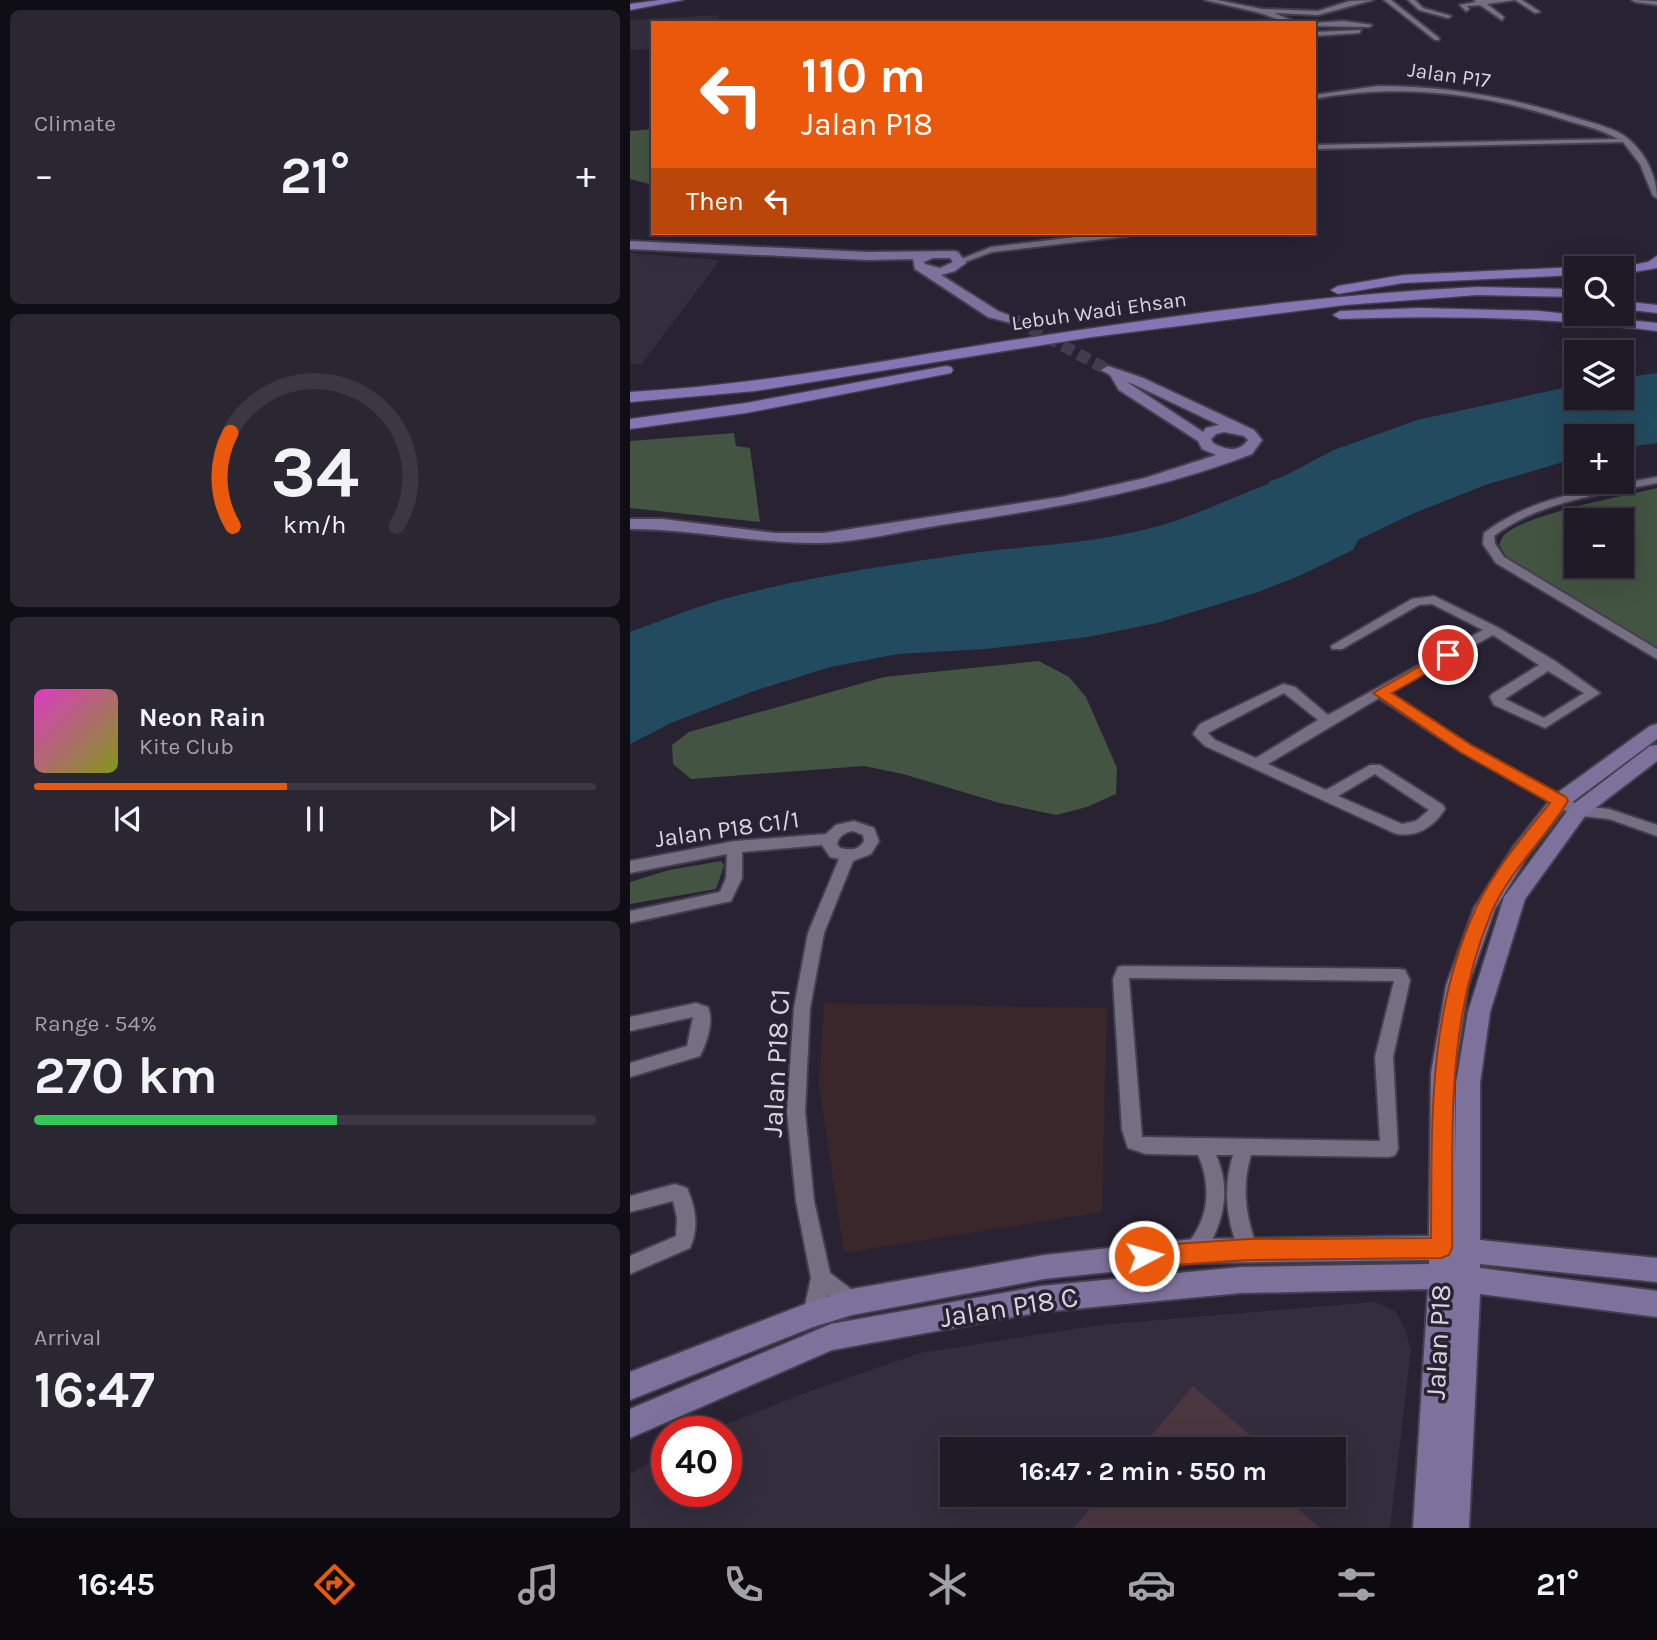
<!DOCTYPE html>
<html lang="en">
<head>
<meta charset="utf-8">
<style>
	:root { --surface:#1e1a26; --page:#2b2732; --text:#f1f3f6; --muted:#a1a1a7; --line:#3c3843; --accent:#ea580c }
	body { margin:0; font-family:Karla,sans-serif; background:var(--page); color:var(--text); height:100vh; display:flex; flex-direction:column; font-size:26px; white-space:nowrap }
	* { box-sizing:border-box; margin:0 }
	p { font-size:23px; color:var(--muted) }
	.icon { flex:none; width:38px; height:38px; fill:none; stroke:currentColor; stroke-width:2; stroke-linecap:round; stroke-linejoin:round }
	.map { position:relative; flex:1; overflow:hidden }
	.details { display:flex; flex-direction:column; gap:10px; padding:10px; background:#100e15; width:630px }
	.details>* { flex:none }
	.banner { position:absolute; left:21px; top:21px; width:665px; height:214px; border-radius:0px; box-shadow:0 7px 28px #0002,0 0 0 2px var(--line); background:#ea580c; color:#fff; overflow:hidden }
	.buttons { position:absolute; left:934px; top:256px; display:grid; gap:14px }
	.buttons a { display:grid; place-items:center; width:70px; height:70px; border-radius:0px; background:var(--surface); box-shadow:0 7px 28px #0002,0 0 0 2px var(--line); font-size:35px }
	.speed { position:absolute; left:21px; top:1416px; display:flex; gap:14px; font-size:35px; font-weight:700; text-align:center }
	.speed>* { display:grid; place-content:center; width:91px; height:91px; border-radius:50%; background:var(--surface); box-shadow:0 7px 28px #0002,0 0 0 2px var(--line); line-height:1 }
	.speed .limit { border:10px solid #d22; background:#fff; color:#111 }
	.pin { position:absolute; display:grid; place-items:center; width:60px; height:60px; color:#fff; margin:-30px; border:4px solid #fff; border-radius:50%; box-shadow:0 2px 7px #0007 }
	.me { position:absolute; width:77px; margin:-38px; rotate:84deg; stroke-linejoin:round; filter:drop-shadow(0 0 5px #0008) }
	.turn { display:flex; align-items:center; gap:24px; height:147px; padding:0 35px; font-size:32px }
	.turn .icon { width:91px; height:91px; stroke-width:2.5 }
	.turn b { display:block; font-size:49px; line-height:60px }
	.then { display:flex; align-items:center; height:66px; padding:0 35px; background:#0003; gap:14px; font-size:26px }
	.big { font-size:52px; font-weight:700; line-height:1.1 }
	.details .widget { flex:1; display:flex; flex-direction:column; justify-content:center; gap:10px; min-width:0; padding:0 24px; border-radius:10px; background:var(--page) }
	.details .dial { align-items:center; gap:0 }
	.dial svg { height:182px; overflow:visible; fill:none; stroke:var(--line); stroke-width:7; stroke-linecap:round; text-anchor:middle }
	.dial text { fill:var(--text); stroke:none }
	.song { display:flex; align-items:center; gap:21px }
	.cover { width:84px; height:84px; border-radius:10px; background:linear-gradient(135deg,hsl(310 70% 55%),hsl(70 70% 35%)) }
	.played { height:7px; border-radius:4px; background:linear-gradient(90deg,var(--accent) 45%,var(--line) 45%) }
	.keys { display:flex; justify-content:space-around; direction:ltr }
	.heat { display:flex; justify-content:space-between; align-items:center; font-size:38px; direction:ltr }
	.charge { height:10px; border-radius:5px; background:linear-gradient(90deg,#34c759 54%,var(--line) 0) }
	.trip { position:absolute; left:310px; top:1437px; width:406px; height:70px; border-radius:0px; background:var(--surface); box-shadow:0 7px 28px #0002,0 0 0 2px var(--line); font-weight:700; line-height:70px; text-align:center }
	.dock { display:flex; height:112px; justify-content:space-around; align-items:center; background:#0c0a0f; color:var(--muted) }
	.dock .icon { width:49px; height:49px }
	.dock .on { color:var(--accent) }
	.dock b { font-size:32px; color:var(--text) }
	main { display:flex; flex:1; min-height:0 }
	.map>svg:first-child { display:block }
	.education { fill:#332d3d; fill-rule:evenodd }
	.medical { fill:#3a272a }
	.green { fill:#435442; fill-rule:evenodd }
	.water { fill:#224b5f }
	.building { fill:#4b3740 }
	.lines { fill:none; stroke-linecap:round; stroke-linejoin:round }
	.secondary-tunnel { stroke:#423d4d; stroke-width:12; stroke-dasharray:12 6; stroke-linecap:butt }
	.street-casing { stroke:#443f4e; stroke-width:4 }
	.secondary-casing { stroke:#443f4e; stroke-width:4 }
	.primary-casing { stroke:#443f4e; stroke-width:3 }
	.street { fill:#766f84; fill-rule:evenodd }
	.secondary { fill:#7e729d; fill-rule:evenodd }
	.primary { fill:#8675b5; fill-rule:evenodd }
	.route { fill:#ea580c; stroke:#983908; stroke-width:2 }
	.labels { text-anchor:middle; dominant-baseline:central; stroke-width:7; stroke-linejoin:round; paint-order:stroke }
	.far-street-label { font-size:21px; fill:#d7d4df; stroke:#282233 }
	.street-label { font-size:24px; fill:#d7d4df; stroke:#282233 }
	.near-street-label { font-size:28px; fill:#d7d4df; stroke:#282233 }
</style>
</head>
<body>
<main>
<section class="details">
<div class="widget"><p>Climate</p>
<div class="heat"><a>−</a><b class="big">21°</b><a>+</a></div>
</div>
<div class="widget dial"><svg viewBox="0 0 100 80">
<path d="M14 69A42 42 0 1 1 86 69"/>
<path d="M14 69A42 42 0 0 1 13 28" stroke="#ea580c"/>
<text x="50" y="56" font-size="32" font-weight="700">34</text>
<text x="50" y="72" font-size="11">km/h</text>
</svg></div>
<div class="widget">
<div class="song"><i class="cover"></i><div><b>Neon Rain</b><p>Kite Club</p></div></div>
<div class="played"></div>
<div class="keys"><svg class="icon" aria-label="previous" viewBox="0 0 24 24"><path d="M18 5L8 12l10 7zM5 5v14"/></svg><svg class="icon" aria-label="pause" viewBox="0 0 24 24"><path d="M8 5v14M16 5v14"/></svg><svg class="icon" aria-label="next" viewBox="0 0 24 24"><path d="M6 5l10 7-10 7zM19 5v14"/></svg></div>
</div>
<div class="widget"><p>Range · 54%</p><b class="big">270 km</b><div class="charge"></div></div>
<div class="widget"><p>Arrival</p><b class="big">16:47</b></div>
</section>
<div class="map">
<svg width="1027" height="1528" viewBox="0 0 1027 1528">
	<rect width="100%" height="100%" fill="#282233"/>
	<g class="education">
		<path d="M88 15 87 23H23V49L0 50V20Z"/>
		<path d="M0 253 90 260 11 365 0 364Z"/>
		<path d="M744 1302 765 1311 775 1329 781 1349 760 1528H0V1474L37 1453V1491H96V1432L80 1431 172 1394 290 1353 470 1325ZM322 1449H704V1494H322Z"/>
	</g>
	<path class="medical" d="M194 1003 477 1008 472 1212 214 1253 189 1085Z"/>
	<g class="green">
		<path d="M23 129V185L0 179V131Z"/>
		<path d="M104 433 106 446 120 448 130 522 0 508V441Z"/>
		<path d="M1027 488V652L894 571 876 556 869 545C870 543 873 536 874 535 896 514 994 496 1027 488ZM947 520H992V565H947Z"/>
		<path d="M409 661 439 677 456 697 487 768 486 794 457 807 426 815 370 803 273 774 234 766 61 779 43 764 42 745 59 732 254 677Z"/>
		<path d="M91 861 94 866 86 889 0 904V882L39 870Z"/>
	</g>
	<path class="water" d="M1027 373V443L992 448V436H947V458L858 484 784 513 728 540 723 550 669 576 628 592 527 623 458 637 355 649 268 654 200 667 121 692 41 723 0 744V632C30 621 60 609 90 600 170 578 253 566 335 554 399 545 466 544 529 526 567 515 601 498 638 484L640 481 652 477 704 450 787 420 947 385V397H992V378Z"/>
	<g class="building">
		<path d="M563 1386 636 1449H510Z"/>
		<path d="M472 1494H651L690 1528H444Z"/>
	</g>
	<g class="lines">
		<path class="secondary-tunnel" d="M385 320 478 370"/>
		<g class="street-casing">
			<g id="street">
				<path d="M575 0H587L632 9 688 11 720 1 743 0 688 15 644 13 668 23H658L630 13Z"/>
				<path d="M754 0H761L809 38V40H805Z"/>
				<path d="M778 0H785L793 8 821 16 818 18 789 10Z"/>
				<path d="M844 0H885L857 4 874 17 872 20 850 5 837 6 839 9 836 11 830 5 846 2Z"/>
				<path d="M885 0H892L910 12 905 13Z"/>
				<path d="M1002 0 1027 1V5L1005 2Z"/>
				<path d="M714 21 742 25 739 27 684 26V23H682Z"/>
				<path d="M731 30 729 33 684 36V32Z"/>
				<path d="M748 86C815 86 879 97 943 117 959 122 978 126 993 135 1013 148 1027 175 1027 198L1023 196 1010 164 993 142 684 149V145L988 139C971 129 951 125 932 119 851 93 768 83 684 99V95Z"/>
				<path d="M480 233H502L498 236 362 252 330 264 326 261 361 247Z"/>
				<path d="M1027 477V483C973 494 909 501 864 536L865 544 874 557 1027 649V659L866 563 853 544 854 533C902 496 969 488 1027 477Z"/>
				<path d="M804 596 867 627 925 661 970 693 915 728 864 705 860 697 862 694 909 665 863 635 759 692 840 745 950 806 979 809 1027 825V836L979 819 943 815 830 751 749 698 638 764 696 790 740 765H750L813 805 815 809C804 827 785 839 764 833L575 746 563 734 570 724 653 684 665 687 698 715 853 630 802 604 789 605 712 649H702L701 646 782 599ZM918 671 954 693 914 718 875 699ZM654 693 688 720 626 758 585 740 578 733ZM745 774 799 810 786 821 772 824 708 796Z"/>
				<path d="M224 821 244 828 249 841 241 854 223 861 194 933 180 1008 175 1112 184 1201 200 1273 229 1295 232 1302 229 1309 222 1311 197 1295 190 1321 183 1324 176 1321 173 1314 181 1278 166 1201 157 1112 164 1008 178 933 209 859 200 857 192 845 112 852V878L101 901 0 923V911L90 892 96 878 97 854 0 873V861L105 841 196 834 206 825ZM223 831 233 835 234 841C228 851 221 850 210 848L207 844C209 836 215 832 223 831Z"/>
				<path d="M494 966 769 969 775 970 780 980 763 1057 768 1149 765 1155 759 1157 621 1155C611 1188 616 1218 628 1250L625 1256 618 1259 611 1256C597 1223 592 1190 603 1155H586C599 1184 596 1212 582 1240 577 1248 573 1256 564 1260L557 1257 554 1251C558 1242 565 1235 569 1226 580 1204 578 1177 568 1155L516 1154 498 1148 492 1130 483 979 488 967ZM499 978 764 981 745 1057 750 1141 512 1137Z"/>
				<path d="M66 1003 78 1007C84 1022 77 1042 70 1056L0 1077V1063L57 1046 63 1017 0 1031V1017Z"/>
				<path d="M45 1184 57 1188C66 1209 69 1227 60 1248L0 1274V1256L46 1236 47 1218 43 1201 0 1212V1196Z"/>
			</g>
		</g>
		<g class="secondary-casing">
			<g id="secondary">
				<path d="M0 241 238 252 324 251 328 252 336 263 325 271 311 275 368 311 391 320 385 324 358 317 285 269 283 259 238 260 0 249ZM303 258H320L323 262 310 268 295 264 294 262Z"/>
				<path d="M478 366 513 378 624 430 632 440 622 454C522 493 416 509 311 525 272 531 230 542 191 543 126 544 64 529 0 529V519H33L145 533H194L431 497 515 478 586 455 572 449 568 441 489 390 480 375 471 370ZM497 382 503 384 589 425 576 428 573 432ZM594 432 614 436 618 440C609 453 595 450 583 443L581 439 586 434Z"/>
				<path d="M1027 724V739L937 806 897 857 865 909 838 986 825 1073V1165L826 1083 838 1012 874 897 941 806 1020 746 1027 745V761L955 816 895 899 860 1012 850 1083V1240L1027 1258V1282L850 1264V1268L1027 1291V1317L850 1294 839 1528H783L798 1289 611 1293 411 1312 202 1350 0 1438V1409L201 1324 411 1286 611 1267 799 1264V1260L564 1263 414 1279 222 1315 183 1327 0 1400V1372L183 1301 222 1289 414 1255 564 1239 799 1236 801 1073 816 986 844 908 883 847 923 796 1020 726Z"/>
			</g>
		</g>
		<g class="primary-casing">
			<g id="primary">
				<path d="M30 0H53L0 10V4Z"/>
				<path d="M1027 256V268L992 274V268H987L1018 262Z"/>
				<path d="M947 267 950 268H947V275L773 283 708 294 701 290 708 286 773 275Z"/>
				<path d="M847 287 947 289V297L847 295 715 305 462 337 125 391 0 402V392C119 386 235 364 352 345 516 319 682 295 847 287Z"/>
				<path d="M992 301 1027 305V313L992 309Z"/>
				<path d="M790 308 909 311 1027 323V331C921 317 816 315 710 319L703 315 710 311Z"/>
				<path d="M316 366 321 367 323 370 321 373 116 413 0 429V419L116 403Z"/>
			</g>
		</g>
		<use href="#street" class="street"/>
		<use href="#secondary" class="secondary"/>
		<use href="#primary" class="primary"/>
	</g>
	<path class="route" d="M818 650 825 655 823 658 762 693 841 745 936 797 938 801C915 839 880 870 862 911 815 1022 823 1131 822 1248L819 1255 811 1258 618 1260 514 1267 506 1264 503 1256 506 1249 514 1246 618 1239 801 1238C802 1124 797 1014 846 908 864 870 894 835 920 803L830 752 743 693Z"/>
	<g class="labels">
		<g class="far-street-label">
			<text transform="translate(819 75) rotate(8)">Jalan P17</text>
			<text transform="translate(469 311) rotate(-8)">Lebuh Wadi Ehsan</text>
		</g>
		<g class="street-label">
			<text transform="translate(97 829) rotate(-8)">Jalan P18 C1/1</text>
		</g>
		<g class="near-street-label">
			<text transform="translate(146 1063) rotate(-87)">Jalan P18 C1</text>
			<text transform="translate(379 1307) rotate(-9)">Jalan P18 C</text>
			<text transform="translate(808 1342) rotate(-87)">Jalan P18</text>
		</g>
	</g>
</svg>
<div class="buttons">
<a><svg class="icon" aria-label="search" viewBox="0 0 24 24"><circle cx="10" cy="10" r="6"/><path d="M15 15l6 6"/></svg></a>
<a><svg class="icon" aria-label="layers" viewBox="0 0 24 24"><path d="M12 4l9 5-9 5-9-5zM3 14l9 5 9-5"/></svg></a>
<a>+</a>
<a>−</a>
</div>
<div class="speed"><div class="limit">40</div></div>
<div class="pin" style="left:818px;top:655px;background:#d93025"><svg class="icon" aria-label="arrive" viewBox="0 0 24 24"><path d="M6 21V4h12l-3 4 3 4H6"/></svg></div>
<svg class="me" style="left:514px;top:1256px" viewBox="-20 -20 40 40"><circle r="17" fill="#ea580c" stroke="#fff" stroke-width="3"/><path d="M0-11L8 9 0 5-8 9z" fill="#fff"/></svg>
<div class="trip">16:47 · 2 min · 550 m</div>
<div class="banner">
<div class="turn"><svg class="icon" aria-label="left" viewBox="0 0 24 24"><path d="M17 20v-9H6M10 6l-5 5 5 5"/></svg><div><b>110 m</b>Jalan P18</div></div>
<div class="then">Then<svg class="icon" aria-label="left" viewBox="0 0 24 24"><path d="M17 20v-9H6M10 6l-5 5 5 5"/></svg></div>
</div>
</div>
</main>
<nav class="dock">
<b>16:45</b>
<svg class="icon on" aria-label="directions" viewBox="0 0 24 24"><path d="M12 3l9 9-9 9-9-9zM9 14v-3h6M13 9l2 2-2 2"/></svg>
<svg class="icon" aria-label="music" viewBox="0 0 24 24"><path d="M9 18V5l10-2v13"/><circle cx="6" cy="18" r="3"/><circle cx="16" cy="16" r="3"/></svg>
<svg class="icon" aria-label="phone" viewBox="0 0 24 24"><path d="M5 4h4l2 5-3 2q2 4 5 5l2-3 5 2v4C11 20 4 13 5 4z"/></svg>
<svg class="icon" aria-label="climate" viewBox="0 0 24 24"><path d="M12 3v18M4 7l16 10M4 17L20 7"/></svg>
<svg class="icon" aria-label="car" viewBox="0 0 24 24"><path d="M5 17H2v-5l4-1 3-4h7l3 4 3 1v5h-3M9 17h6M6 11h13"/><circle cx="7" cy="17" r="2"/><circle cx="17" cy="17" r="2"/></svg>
<svg class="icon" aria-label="filters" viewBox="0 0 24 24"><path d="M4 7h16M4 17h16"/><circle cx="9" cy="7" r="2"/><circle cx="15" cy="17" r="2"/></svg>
<b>21°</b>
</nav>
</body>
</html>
